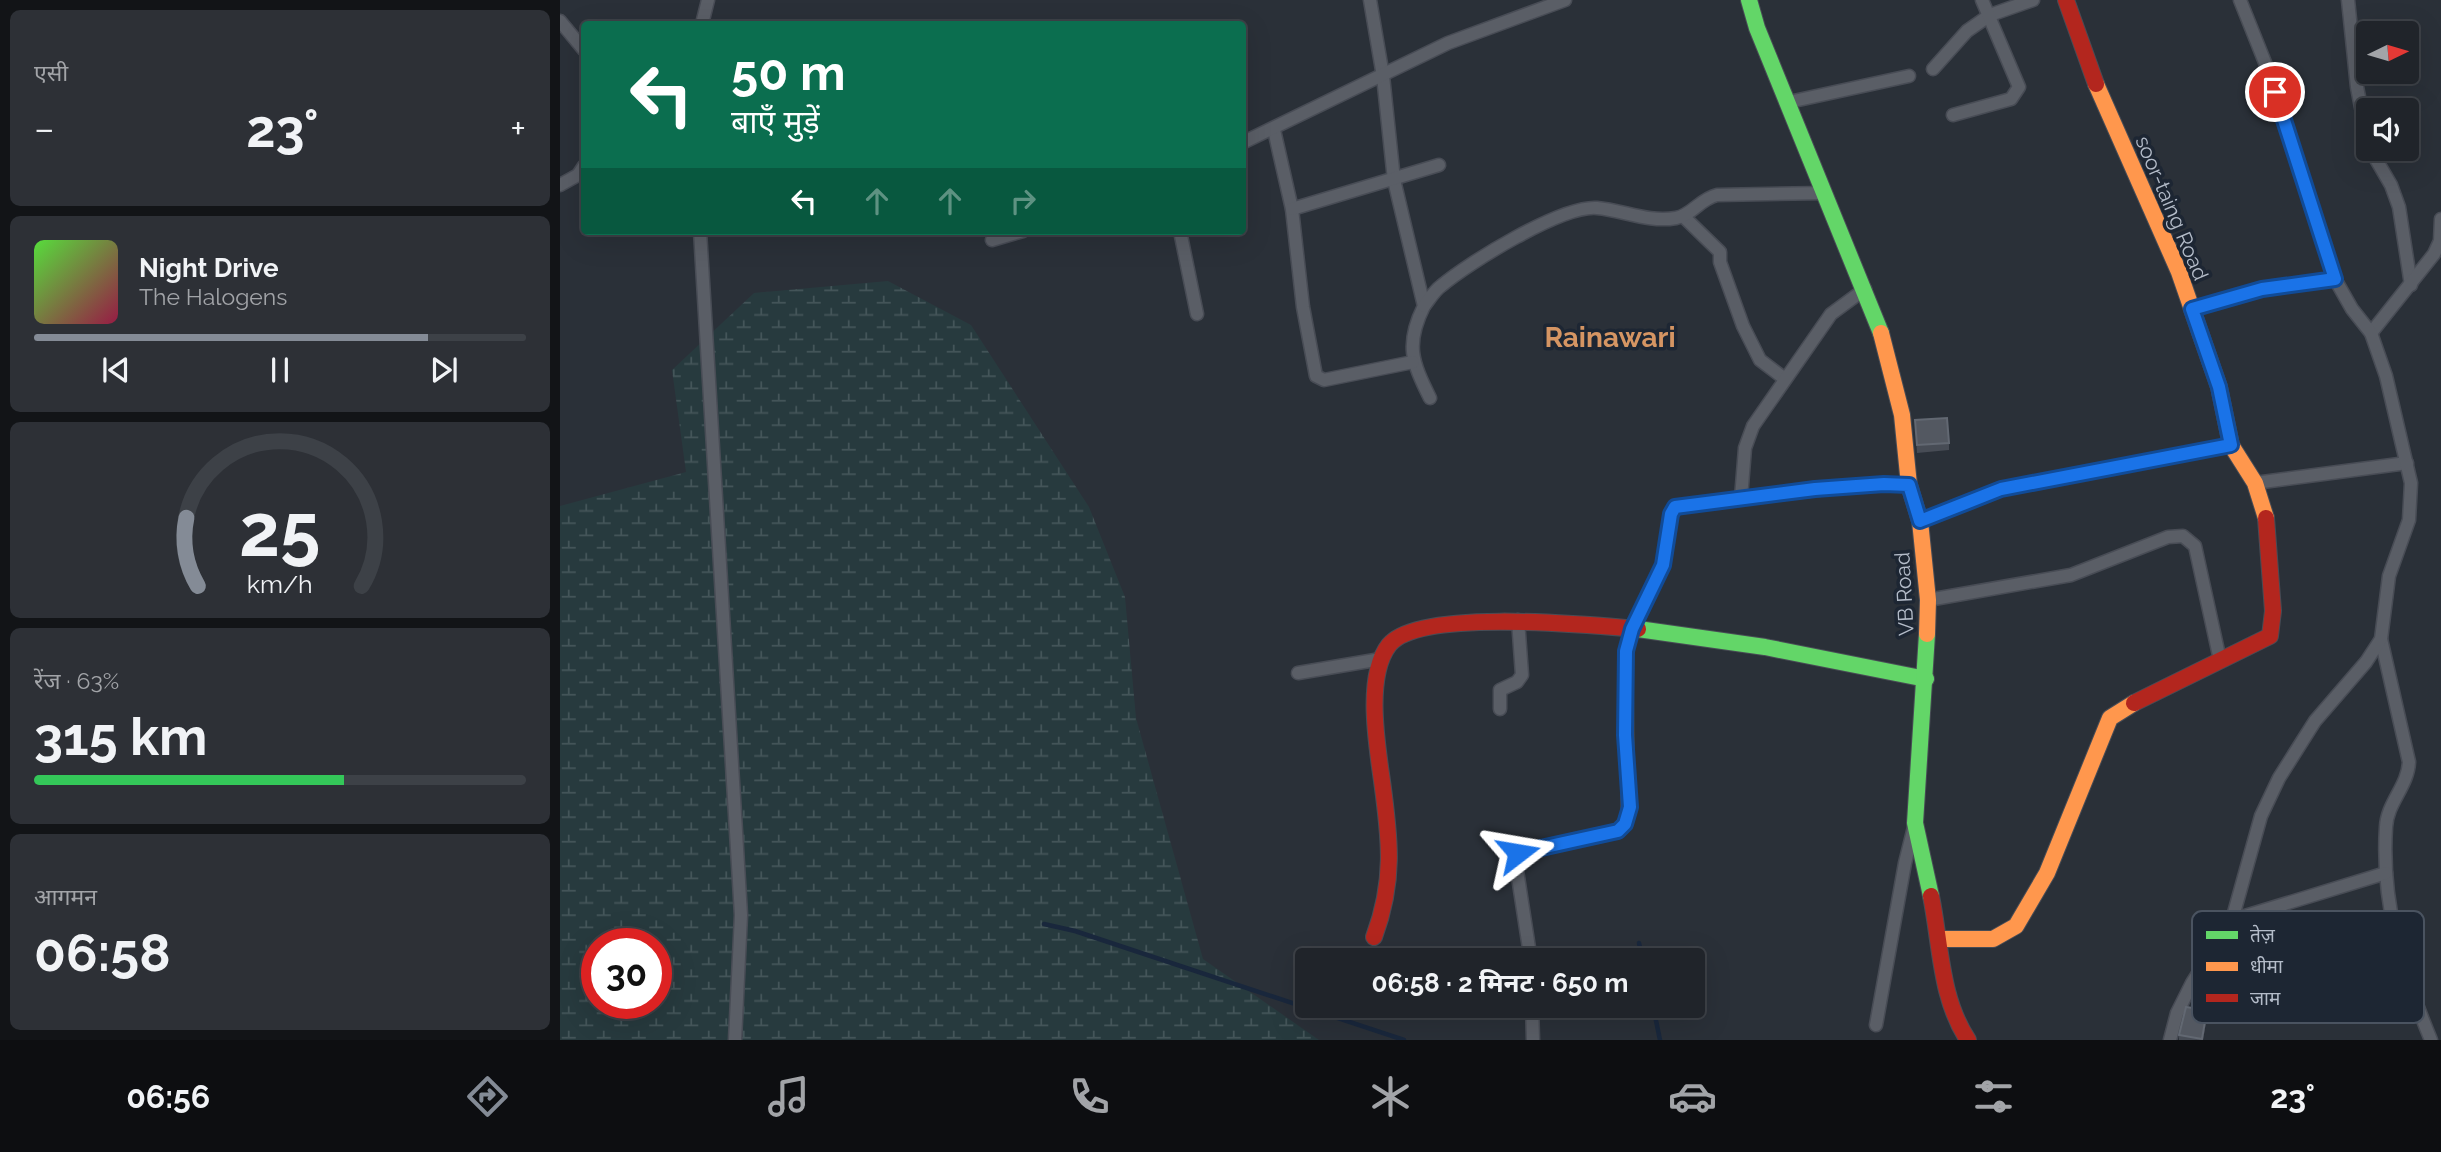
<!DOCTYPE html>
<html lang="hi">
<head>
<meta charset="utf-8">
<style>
	:root { --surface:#20242a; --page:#2d3036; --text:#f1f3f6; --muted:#a2a4a8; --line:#3d4147; --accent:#848b96 }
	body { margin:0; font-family:Raleway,"Noto Sans Devanagari",sans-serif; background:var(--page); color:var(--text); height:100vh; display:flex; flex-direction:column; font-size:26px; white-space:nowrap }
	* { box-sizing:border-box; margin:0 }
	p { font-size:23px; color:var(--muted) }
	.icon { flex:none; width:38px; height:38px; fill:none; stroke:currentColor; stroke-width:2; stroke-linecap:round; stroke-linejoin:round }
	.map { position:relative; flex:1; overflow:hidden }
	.drawer { display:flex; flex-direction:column; gap:10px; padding:10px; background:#121417; width:560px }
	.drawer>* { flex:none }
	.hud { position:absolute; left:21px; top:21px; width:665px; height:214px; border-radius:7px; box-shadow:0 7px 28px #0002,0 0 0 2px var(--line); background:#0b6e4f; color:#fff; overflow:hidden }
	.needle { width:46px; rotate:85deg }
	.controls { position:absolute; left:1796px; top:21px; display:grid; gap:14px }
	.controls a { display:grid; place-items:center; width:63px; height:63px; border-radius:7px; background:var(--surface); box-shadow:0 7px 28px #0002,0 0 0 2px var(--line); font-size:35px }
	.speed { position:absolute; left:21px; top:928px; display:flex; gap:14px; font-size:35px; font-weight:700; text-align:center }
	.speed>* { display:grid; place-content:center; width:91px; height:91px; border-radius:50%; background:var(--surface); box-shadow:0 7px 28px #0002,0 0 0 2px var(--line); line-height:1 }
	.speed .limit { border:10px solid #d22; background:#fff; color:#111 }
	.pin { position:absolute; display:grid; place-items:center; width:60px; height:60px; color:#fff; margin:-30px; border:4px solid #fff; border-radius:50%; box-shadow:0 2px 7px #0007 }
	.me { position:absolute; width:77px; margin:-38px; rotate:76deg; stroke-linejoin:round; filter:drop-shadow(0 0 5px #0008) }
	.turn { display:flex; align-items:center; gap:24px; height:147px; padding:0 35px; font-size:32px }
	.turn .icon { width:91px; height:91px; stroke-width:2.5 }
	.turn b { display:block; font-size:49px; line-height:60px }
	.lanes { display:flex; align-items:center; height:66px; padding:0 35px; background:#0003; justify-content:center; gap:35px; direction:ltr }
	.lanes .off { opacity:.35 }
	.big { font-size:52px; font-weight:700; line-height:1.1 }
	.drawer .tile { flex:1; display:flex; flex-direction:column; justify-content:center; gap:10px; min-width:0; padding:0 24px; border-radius:10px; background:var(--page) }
	.drawer .dial { align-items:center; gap:0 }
	.dial svg { height:182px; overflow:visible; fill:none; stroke:var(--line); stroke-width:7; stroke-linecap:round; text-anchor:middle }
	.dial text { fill:var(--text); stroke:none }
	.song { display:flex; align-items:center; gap:21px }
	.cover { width:84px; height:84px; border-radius:10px; background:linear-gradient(135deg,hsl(110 70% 55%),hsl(340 70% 35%)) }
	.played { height:7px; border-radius:4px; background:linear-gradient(90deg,var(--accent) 80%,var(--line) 80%) }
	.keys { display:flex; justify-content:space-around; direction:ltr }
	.heat { display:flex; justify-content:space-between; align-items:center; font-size:38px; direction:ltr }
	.charge { height:10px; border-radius:5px; background:linear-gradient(90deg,#34c759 63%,var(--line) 0) }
	.trip { position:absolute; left:735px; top:948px; width:410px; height:70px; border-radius:7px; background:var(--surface); box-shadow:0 7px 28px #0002,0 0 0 2px var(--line); font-weight:700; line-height:70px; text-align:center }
	.dock { display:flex; height:112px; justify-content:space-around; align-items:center; background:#0d0e11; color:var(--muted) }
	.dock .icon { width:49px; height:49px }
	.dock .active { color:var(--accent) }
	.dock b { font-size:32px; color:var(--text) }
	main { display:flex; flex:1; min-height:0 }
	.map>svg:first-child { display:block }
	.wetland { fill:url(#wetland-marsh); fill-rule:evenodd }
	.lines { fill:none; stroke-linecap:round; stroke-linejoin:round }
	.stream { stroke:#19273c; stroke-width:4.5 }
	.street-casing { stroke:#484c55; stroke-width:15 }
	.fast-casing { stroke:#484c55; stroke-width:18 }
	.slow-casing { stroke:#484c55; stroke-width:18 }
	.jam-casing { stroke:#484c55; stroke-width:18 }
	.street { stroke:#5a5e66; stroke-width:12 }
	.fast { stroke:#63d668; stroke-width:16 }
	.slow { stroke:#ff974d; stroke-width:16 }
	.jam { stroke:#b3261e; stroke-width:16 }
	.wall { fill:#474c55 }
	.shaded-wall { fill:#373c44 }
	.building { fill:#535861; stroke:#626872; stroke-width:2 }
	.route-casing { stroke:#114b97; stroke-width:18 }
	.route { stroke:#1a73e8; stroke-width:12 }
	.labels { text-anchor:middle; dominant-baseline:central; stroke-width:7; stroke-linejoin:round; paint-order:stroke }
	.street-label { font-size:21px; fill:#b4bcc9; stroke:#1d2633 }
	.district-label { font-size:28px; font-weight:bold; fill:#d59563; stroke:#1d2633 }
	.key { fill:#1d2633; stroke:#4a5360; stroke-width:2 }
	.key-label { font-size:19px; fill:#b4bcc9 }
</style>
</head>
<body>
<main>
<section class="drawer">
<div class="tile"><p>एसी</p>
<div class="heat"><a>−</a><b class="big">23°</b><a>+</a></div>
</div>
<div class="tile">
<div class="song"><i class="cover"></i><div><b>Night Drive</b><p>The Halogens</p></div></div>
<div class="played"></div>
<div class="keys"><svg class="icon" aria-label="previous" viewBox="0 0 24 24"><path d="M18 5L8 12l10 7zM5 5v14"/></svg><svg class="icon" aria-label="pause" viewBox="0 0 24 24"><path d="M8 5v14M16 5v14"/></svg><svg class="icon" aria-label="next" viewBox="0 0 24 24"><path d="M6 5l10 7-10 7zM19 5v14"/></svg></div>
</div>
<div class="tile dial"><svg viewBox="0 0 100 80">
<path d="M14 69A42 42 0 1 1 86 69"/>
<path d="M14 69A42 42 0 0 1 9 39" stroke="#848b96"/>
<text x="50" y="56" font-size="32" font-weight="700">25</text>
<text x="50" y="72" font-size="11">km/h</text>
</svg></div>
<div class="tile"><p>रेंज · 63%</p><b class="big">315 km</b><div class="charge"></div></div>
<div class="tile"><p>आगमन</p><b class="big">06:58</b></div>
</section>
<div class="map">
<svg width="1881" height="1040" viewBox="0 0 1881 1040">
	<defs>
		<pattern id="wetland-marsh" width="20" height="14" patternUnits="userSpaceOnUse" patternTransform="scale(1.75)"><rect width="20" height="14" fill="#273a3e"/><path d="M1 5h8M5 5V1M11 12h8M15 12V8" fill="none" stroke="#445559"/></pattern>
	</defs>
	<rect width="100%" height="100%" fill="#2a3038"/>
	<path class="wetland" d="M328 281 411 325 529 507 565 597 576 718 643 959 759 1040H0V506L126 472 112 370 194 293ZM37 943H96V1003H37Z"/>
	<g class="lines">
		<g class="stream">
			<path d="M484 924 515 931 844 1040"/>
			<path d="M1079 943 1083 961"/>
			<path d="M1093 1006 1100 1040"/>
		</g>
		<g class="street-casing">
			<g id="street">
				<path d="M810 0 823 76 834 180 864 306C845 344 852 362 870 398"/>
				<path d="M1788 0 1797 87 1808 143"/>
				<path d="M0 21 24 50"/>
				<path d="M142 24 148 0"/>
				<path d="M1373 69 1407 31 1430 15 1473 0"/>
				<path d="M1229 102 1349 76"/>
				<path d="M1393 115 1451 99 1459 87 1422 0"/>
				<path d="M714 130 732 209 743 307 756 376 764 380 853 362"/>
				<path d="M682 143 888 43 1005 0"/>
				<path d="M1810 149 1831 185 1839 207 1851 285"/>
				<path d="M0 185 18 175 24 166"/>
				<path d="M732 209 879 165"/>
				<path d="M1124 217 1160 252V262L1183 326 1200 360 1225 379"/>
				<path d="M140 231 181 915 175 1040"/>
				<path d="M620 231 637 314"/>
				<path d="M432 240 463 231"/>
				<path d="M864 306C869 300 874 291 881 286 908 263 1002 205 1037 208 1063 210 1088 223 1116 218 1132 215 1140 199 1157 195L1265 193"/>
				<path d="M1632 309 1702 289 1775 279"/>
				<path d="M1811 333 1874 254 1880 241 1881 219"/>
				<path d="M1695 483 1847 463"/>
				<path d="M1181 498 1185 448 1193 426 1271 314 1305 289"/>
				<path d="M1360 521 1441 489 1671 445"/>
				<path d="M1368 600 1511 575 1608 537 1623 536 1635 546 1660 660"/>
				<path d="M1821 639 1849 762C1848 786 1827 803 1826 827 1821 904 1842 970 1871 1040"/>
				<path d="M738 673 821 659"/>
				<path d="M940 709V690L957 682 962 675 958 620"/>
				<path d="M1672 920 1826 873"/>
				<path d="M971 961 956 864 958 853 1058 831 1068 817 1066 651 1072 629 1103 565 1111 514 1115 507 1255 490 1324 484 1349 485"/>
				<path d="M972 1006 973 1040"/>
				<path d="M1316 1025 1345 863 1354 827"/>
				<path d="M1610 1040 1617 1013 1632 983 1672 920 1701 816 1719 778 1755 721 1806 662 1821 639 1829 576 1849 520 1851 483 1826 376 1811 333 1792 309 1775 279 1708 70 1680 0"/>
			</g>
		</g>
		<g class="fast-casing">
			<g id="fast">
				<path d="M1189 0 1197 28 1321 333"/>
				<path d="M1078 629 1205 647 1366 679"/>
				<path d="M1367 634 1355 823 1371 896"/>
			</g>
		</g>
		<g class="slow-casing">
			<g id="slow">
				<path d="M1536 84 1619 272 1659 387 1671 445 1695 483 1706 518"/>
				<path d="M1321 333 1342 415 1349 485 1360 521 1368 600 1367 634"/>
				<path d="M1380 939H1433L1456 926 1487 873 1550 718 1574 703"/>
			</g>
		</g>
		<g class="jam-casing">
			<g id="jam">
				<path d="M1506 0 1536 84"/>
				<path d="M1574 703 1710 636 1713 611 1706 518"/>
				<path d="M1371 896C1381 945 1380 998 1408 1040"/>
				<path d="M814 937C835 881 830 839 822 781 817 745 805 676 829 645 858 608 1031 625 1078 629"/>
			</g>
		</g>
		<use href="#street" class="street"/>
		<use href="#fast" class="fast"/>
		<use href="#slow" class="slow"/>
		<use href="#jam" class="jam"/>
	</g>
	<g class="wall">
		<path d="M1355 420 1389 443V450L1357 453Z"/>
		<path d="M1647 1017 1643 1040H1619V1035Z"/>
	</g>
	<path class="shaded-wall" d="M1647 1010V1017L1643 1040H1642Z"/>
	<g class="building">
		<path d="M1387 418 1389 443 1357 445 1355 420Z"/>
		<path d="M1626 1007 1647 1010 1642 1039 1619 1035Z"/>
	</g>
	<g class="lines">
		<g class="route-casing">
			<path id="route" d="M958 853 1058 831 1065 824 1070 807 1065 735 1066 651 1072 629 1103 565 1111 514 1115 507 1255 489 1324 484 1349 485 1360 521 1441 489 1671 445 1659 387 1632 309 1702 289 1775 279 1715 92"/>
		</g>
		<use href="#route" class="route"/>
	</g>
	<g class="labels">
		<g class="street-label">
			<text transform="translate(1612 208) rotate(67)">soor-taing Road</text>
			<text transform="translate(1344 594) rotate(-93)">VB Road</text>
		</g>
		<g class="district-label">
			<text x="1050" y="337">Rainawari</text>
		</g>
	</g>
	<rect x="1632" y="911" width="232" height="112" rx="10" class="key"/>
	<rect x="1646" y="931" width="32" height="8" fill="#63d668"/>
	<rect x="1646" y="962" width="32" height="9" fill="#ff974d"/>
	<rect x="1646" y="994" width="32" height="8" fill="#b3261e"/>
	<g class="key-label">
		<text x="1690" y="942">तेज़</text>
		<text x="1690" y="973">धीमा</text>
		<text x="1690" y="1005">जाम</text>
	</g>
</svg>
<div class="controls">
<a><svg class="needle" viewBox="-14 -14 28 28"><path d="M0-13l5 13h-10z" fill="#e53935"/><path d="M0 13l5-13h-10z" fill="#a2a4a8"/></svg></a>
<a><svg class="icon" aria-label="sound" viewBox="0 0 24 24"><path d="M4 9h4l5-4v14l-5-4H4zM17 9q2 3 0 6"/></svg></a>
</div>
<div class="speed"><div class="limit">30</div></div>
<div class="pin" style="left:1715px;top:92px;background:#d93025"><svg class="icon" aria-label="arrive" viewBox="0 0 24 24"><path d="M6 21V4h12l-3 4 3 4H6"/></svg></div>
<svg class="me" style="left:958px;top:853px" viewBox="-20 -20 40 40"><path d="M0-17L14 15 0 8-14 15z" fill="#1a73e8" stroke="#fff" stroke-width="4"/></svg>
<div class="trip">06:58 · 2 मिनट · 650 m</div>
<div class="hud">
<div class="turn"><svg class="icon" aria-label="left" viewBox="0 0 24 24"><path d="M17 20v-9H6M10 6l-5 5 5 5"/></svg><div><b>50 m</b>बाएँ मुड़ें</div></div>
<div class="lanes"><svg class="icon" aria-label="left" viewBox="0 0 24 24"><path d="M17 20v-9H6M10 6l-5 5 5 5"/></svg><svg class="icon off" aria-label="ahead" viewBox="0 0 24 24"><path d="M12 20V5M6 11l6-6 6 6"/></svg><svg class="icon off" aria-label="ahead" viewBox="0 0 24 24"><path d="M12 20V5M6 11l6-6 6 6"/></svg><svg class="icon off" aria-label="right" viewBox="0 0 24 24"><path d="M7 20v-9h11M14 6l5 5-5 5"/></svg></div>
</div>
</div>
</main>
<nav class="dock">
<b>06:56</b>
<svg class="icon active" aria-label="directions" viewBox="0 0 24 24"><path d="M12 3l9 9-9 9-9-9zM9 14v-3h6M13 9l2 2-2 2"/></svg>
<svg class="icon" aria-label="music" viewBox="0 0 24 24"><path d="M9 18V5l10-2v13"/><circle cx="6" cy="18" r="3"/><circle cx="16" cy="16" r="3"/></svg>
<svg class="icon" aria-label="phone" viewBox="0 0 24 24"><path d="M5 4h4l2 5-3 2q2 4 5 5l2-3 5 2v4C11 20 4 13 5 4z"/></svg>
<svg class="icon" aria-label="climate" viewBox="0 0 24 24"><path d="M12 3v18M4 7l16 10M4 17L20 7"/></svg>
<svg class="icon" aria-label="car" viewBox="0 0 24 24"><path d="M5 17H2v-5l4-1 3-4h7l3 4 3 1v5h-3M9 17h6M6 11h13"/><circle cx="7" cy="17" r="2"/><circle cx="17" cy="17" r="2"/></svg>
<svg class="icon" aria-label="filters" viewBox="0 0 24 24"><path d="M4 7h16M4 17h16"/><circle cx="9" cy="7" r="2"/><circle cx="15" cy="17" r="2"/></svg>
<b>23°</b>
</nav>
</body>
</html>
